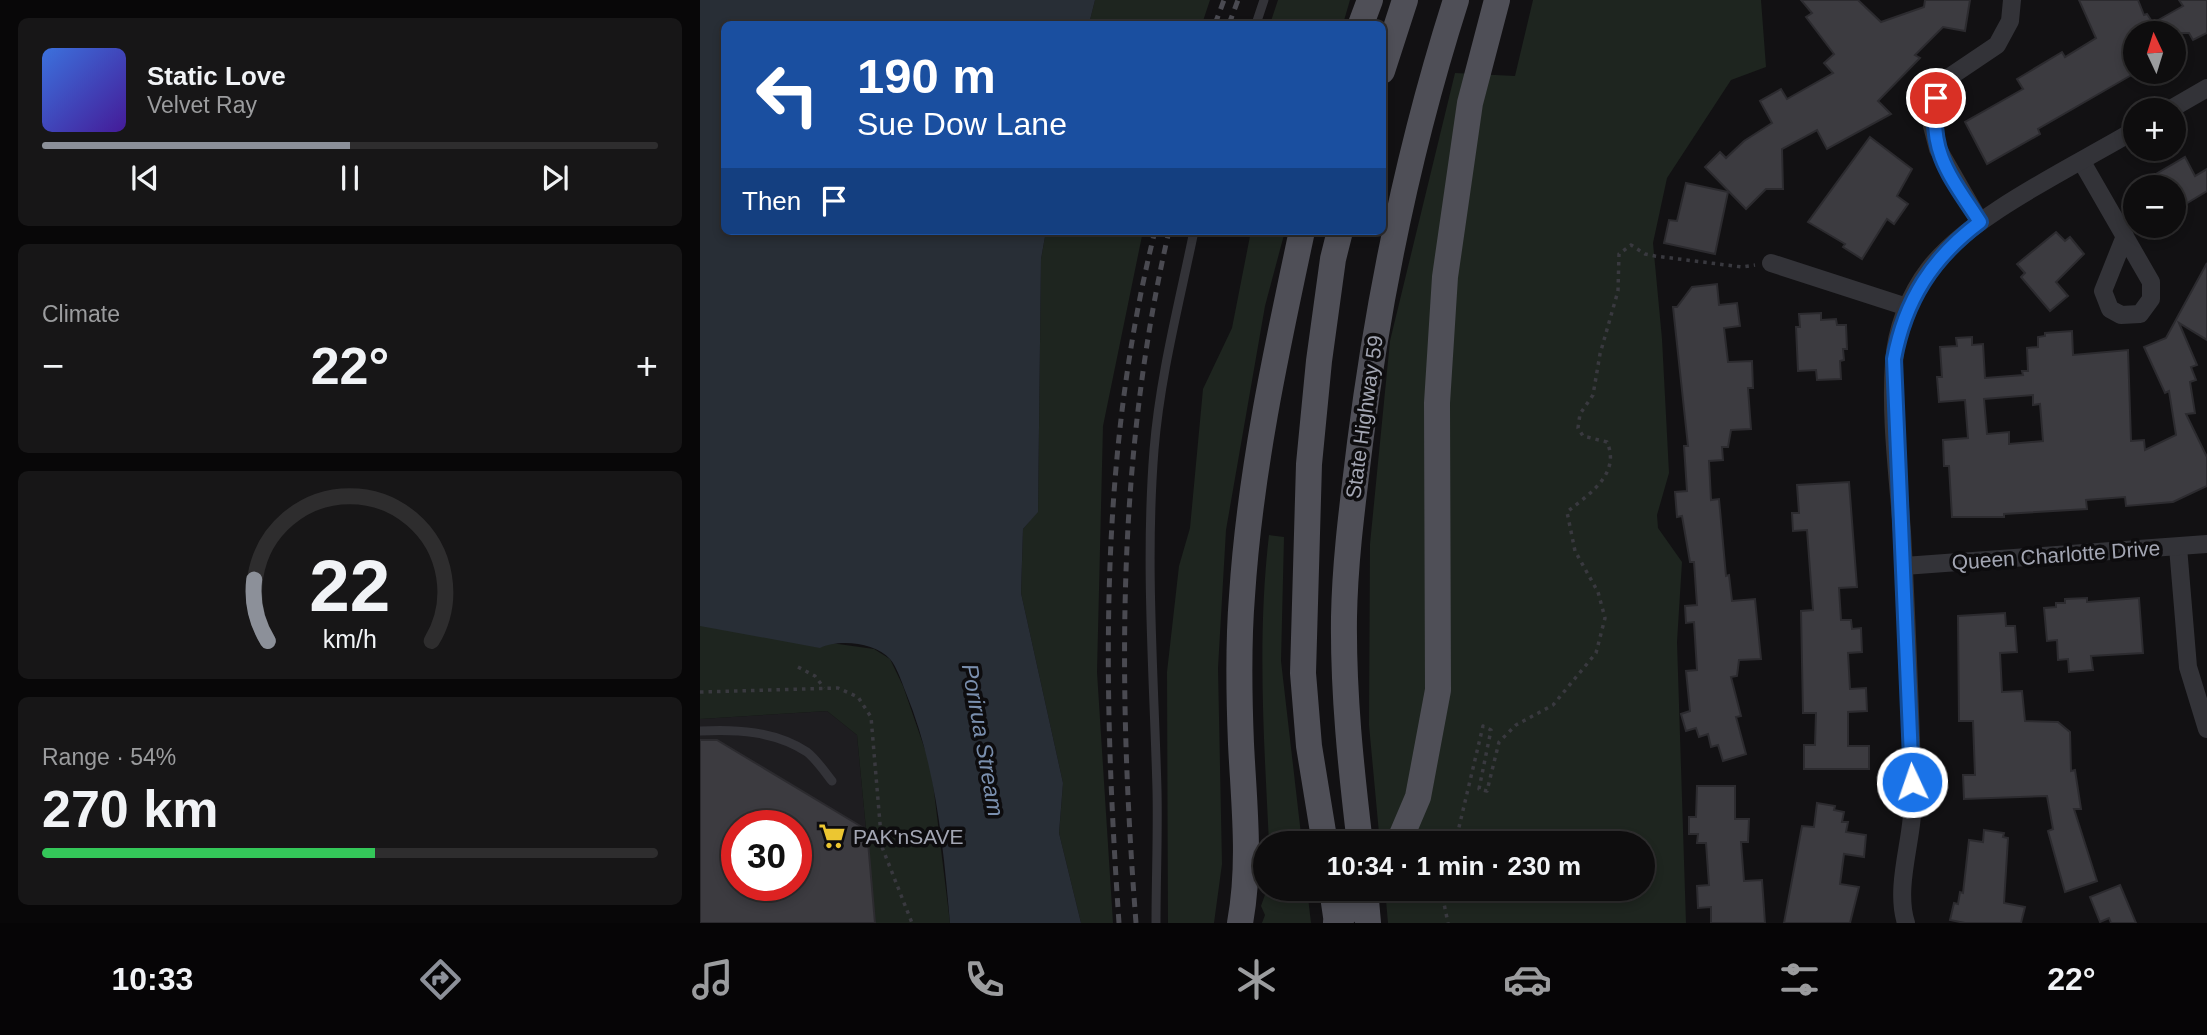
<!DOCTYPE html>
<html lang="en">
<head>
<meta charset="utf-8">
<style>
	:root { --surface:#0e0d0e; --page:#171617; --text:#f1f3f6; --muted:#9b9c9e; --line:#2e2d2e; --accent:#8c9099 }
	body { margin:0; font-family:Helvetica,sans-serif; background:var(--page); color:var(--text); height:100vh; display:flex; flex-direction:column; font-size:26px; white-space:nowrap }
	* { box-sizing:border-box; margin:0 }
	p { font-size:23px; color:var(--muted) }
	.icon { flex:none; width:38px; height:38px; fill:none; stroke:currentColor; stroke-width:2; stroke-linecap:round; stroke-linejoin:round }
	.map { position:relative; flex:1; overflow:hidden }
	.side { display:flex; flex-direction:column; gap:18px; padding:18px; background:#080708; width:700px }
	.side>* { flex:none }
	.top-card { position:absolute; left:21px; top:21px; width:665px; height:214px; border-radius:10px; box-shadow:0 4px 10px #0003,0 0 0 2px var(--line); background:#1a4fa0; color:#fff; overflow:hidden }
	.needle { width:46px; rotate:356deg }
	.fabs { position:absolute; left:1423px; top:21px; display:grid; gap:14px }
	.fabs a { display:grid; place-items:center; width:63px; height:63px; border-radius:50%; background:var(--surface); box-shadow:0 4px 10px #0003,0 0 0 2px var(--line); font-size:35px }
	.speed { position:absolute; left:21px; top:810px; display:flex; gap:14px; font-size:35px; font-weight:700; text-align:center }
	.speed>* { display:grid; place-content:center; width:91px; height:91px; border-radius:50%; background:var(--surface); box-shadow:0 4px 10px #0003,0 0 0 2px var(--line); line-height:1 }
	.speed .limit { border:10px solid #d22; background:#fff; color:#111 }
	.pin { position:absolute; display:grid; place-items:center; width:60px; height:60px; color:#fff; margin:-30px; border:4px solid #fff; border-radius:50%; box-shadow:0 2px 7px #0007 }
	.me { position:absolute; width:77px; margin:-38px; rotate:357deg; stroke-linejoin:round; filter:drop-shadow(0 0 5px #0008) }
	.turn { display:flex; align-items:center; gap:24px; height:147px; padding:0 21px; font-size:32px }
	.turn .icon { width:91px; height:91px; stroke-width:2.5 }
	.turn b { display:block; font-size:49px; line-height:60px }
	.then { display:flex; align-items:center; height:66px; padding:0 21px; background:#0003; gap:14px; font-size:26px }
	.big { font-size:52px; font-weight:600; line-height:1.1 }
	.side .widget { flex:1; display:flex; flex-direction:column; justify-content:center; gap:10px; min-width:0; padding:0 24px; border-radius:10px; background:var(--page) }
	.side .dial { align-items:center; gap:0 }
	.dial svg { height:182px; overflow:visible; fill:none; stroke:var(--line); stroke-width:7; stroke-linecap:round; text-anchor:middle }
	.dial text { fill:var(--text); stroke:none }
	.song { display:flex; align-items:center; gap:21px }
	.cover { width:84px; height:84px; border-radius:10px; background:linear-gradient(135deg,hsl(220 70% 55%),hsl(260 70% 35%)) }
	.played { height:7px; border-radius:4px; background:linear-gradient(90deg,var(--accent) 50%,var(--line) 50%) }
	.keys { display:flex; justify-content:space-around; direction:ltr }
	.heat { display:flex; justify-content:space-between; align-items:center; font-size:38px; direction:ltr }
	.charge { height:10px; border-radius:5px; background:linear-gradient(90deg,#34c759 54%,var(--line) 0) }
	.trip { position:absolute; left:553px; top:831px; width:402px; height:70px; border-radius:35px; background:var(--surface); box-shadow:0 4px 10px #0003,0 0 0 2px var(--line); font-weight:600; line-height:70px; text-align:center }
	.tab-bar { display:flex; height:112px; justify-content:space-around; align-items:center; background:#060506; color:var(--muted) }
	.tab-bar .icon { width:49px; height:49px }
	.tab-bar .on { color:var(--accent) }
	.tab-bar b { font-size:32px; color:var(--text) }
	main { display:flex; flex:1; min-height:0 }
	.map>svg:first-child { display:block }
	.built { fill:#1e1d20; fill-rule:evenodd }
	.green { fill:#1e251f }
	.water { fill:#282e36 }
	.building { fill:#3c3b40; stroke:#2c2b2f; stroke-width:2; fill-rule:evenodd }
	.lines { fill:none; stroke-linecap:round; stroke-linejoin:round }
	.path { stroke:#39393f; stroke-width:3.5; stroke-dasharray:3.5 5; stroke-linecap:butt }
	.service { stroke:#333338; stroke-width:9 }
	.minor { stroke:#333338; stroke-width:18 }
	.primary { stroke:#4f4f57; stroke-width:26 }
	.rail { stroke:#4a4a51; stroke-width:5; stroke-dasharray:9 7; stroke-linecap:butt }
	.primary-bridge { stroke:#4f4f57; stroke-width:26 }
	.route-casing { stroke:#114b97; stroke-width:18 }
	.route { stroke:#1a73e8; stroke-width:12 }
	.labels { text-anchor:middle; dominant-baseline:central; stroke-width:7; stroke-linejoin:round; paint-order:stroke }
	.street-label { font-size:21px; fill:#a3a6b3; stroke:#0d0c0e }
	.poi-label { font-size:21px; fill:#a3a6b3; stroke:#0d0c0e; text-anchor:start }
	.water-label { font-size:23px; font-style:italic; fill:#7a8fae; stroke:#0d0c0e }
</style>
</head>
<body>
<main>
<section class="side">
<div class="widget">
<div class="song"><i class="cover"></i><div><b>Static Love</b><p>Velvet Ray</p></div></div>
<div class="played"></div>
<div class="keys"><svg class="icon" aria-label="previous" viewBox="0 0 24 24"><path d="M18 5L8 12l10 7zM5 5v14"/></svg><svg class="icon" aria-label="pause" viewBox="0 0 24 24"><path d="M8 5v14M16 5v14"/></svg><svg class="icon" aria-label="next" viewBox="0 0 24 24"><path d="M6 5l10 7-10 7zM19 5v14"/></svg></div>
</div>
<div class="widget"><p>Climate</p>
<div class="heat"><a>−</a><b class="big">22°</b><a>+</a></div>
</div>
<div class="widget dial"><svg viewBox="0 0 100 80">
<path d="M14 69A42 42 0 1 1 86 69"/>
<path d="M14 69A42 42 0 0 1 8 42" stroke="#8c9099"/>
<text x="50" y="56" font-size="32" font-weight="700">22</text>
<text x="50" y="72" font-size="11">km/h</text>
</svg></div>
<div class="widget"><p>Range · 54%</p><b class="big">270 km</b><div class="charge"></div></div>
</section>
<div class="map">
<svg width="1507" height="923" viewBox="0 0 1507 923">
	<rect width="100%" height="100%" fill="#121113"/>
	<path class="built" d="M127 711 157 735 175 923H0V719ZM37 826H96V886H37Z"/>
	<g class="green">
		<path d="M0 0H11L24 231 131 643 174 649 190 659 203 686 231 767 250 923H175L157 735 127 711 0 719Z"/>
		<path d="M395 0H510L502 24H389Z"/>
		<path d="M578 0H650L643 24H570Z"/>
		<path d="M833 0H1061L1066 67 1031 80 967 178 953 243 962 339 969 473 957 515 958 528 982 562 977 642 986 923H688L685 889H943V844H680L669 725 670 544 690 341 755 73 815 76Z"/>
		<path d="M346 231H443L403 426 397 672 413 923H381L359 833 363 783 321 593 323 529 338 511 341 259Z"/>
		<path d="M551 231H585L565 306 526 530 518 668 522 864 514 923H468L467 672 479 566 490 528 503 389 532 328Z"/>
		<path d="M569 535 584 537 581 661 602 843H569C564 741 557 638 569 535Z"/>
		<path d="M567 889H607L611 923H562L565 915 561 906Z"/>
	</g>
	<path class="water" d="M0 0H395L389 24H24V231H346L341 259 338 512 323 529 321 593 363 783 359 833 381 923H250C243 844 236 766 206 693 202 683 197 667 190 659 175 642 138 639 120 648L0 626Z"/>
	<g class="building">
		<path d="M1101 0H1158L1181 22 1224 7 1225 0H1270L1265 31 1243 27 1215 55 1220 58 1178 101 1191 114 1127 149 1117 130 1082 149 1083 189H1066L1046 209 1005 167 1020 152 1026 158 1044 141 1072 123 1060 101 1081 89 1087 99 1133 73 1124 63 1134 54 1106 17 1112 13Z"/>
		<path d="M1379 0H1438L1444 15 1447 14 1453 23 1483 6 1479 0H1507V33L1493 40 1489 33H1435V73L1338 129 1340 134 1287 164 1265 122 1323 89 1317 79 1362 52 1365 57 1396 38Z"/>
		<path d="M1170 137 1212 169 1197 196 1208 204 1194 224 1187 219 1162 259 1143 247 1145 244 1108 222Z"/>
		<path d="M1485 157 1495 176 1507 169V191L1474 211V187H1434Z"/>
		<path d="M986 183 1028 192 1015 254 964 243 969 220 977 221Z"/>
		<path d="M1356 232 1365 241 1370 237 1384 254 1356 282 1368 296 1350 311 1321 277 1325 273 1317 264Z"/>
		<path d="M1507 263V340L1479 323 1497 365 1491 367 1496 380 1490 382 1495 413 1486 414 1507 457V486L1473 502 1426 506 1425 497 1386 500 1387 509 1304 514V517H1252L1249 466H1244L1243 440 1268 438 1265 400 1239 402 1237 377H1242L1240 347 1257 346 1256 338 1272 337V345L1283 344 1285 378 1323 375 1322 371H1328L1327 348 1338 347V337L1345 336V333L1372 331 1373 355 1428 350 1431 441 1444 440 1445 450 1476 435 1469 391 1465 393 1444 347 1466 338ZM1333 395V405L1340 404 1343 441 1309 444V432L1287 434 1284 399Z"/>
		<path d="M1017 284 1019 305 1037 303 1040 326 1024 328 1028 362 1052 361 1053 388H1048L1051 429 1031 430 1028 447H1022L1023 460 1009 461 1011 500 1019 499 1026 576 1029 575 1032 601 1055 599 1061 659 1039 660 1037 676 1031 677 1041 716 1036 717 1046 754 1023 761 1018 745 1011 747 1008 734 999 737 996 728 986 731 981 714 990 711 986 671 997 670 994 622 986 623 985 606 997 605 994 562H990L982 516 977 517 975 492 987 491 984 446H988L973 307H977L992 287Z"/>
		<path d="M1121 313V320L1136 319 1137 325H1146L1147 349H1143L1144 360 1140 361 1141 379 1117 380 1116 370 1098 371 1096 327H1100L1099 314Z"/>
		<path d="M1149 482 1157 587 1139 588 1141 620H1151L1152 629 1161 628 1162 652 1148 653 1150 689 1166 688 1167 711 1148 712V746H1169V769H1104V745H1115L1116 713H1103L1101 611 1113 610 1107 530 1093 531 1092 513H1099L1097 485Z"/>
		<path d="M1387 598V602L1439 598 1443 653 1391 656 1393 670 1369 672 1368 659 1358 660 1357 640 1347 641 1344 608 1356 607V603H1365V599Z"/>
		<path d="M1305 613 1306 626H1315L1317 652 1300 653 1302 692 1322 691 1325 721 1358 722 1370 732 1371 771 1375 770 1381 809H1374L1397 881 1365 892 1348 831 1353 829 1347 796 1264 799 1263 775H1275L1273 721H1259L1258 616Z"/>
		<path d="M0 740H17L167 830 175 923H0ZM37 826H96V886H37Z"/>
		<path d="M997 786H1035V819H1049L1048 842H1041L1044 881 1062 880 1065 923H1011V907L998 908 997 886 1009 885 1006 843H997L998 834H989V817H996Z"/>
		<path d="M1117 803 1135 806 1134 810 1144 812 1142 822H1148L1146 832 1166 835 1164 857 1144 854 1140 884 1159 887 1150 923H1084L1102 826 1114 827Z"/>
		<path d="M1284 830 1304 833 1303 837 1308 838 1304 903 1325 907 1321 923H1265L1250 920 1254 903 1258 904 1260 892 1263 893 1269 840 1283 842Z"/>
		<path d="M1420 885 1436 923H1411L1409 918 1400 922 1390 897Z"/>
	</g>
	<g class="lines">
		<g class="path">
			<path d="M98 667 115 676 124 688"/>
			<path d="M0 692 138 688 158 697 171 717 182 847 212 923"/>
			<path d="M755 844 783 726 791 730 779 789 787 791 799 742 816 725 853 705 896 653 905 618 898 592 875 551 867 512C889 494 921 474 907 442L883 436 878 428 880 414 893 395 900 354 918 291 919 254 931 245 945 254 955 256 1042 267 1055 265"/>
			<path d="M741 889 748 923"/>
		</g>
		<g class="service">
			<path d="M556 24 564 0"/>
			<path d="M0 731C36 729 75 731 107 752 116 759 125 772 132 781"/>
			<path d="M456 923C456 879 458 834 457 790 454 677 445 563 454 450 460 376 479 304 494 231"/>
		</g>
		<g class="minor">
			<path d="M1469 110 1507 88"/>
			<path d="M1382 162 1451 282V299L1440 314 1421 315 1410 309 1403 291 1425 236"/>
			<path d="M1280 222 1238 149 1232 126 1236 98 1251 76 1297 45 1310 21 1312 0"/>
			<path d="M1071 263 1207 307"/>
			<path d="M1478 547 1488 667 1507 729"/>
			<path d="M1204 566 1507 544"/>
			<path d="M1206 923C1194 885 1214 837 1213 797 1210 708 1207 620 1202 532 1198 476 1190 418 1194 362 1196 330 1209 295 1229 269 1270 215 1375 166 1435 130"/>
		</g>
		<g class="primary">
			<path d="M661 24 670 0"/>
			<path d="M682 71 705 0"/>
			<path d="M625 844 609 746 603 673 609 464 619 361 633 259 640 231"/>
			<path d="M660 844C651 768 643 693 644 617 645 559 653 501 660 443 679 293 710 144 756 0"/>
			<path d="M698 844 718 797 738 690 737 403 745 277 770 103 797 0"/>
			<path d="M632 889 637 923"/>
			<path d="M665 889 668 923"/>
			<path d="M540 923C551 863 544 805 541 744 539 695 538 645 542 596 550 472 576 352 602 231"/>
		</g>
		<g class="rail">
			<path d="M515 24 524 0"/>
			<path d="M529 24 538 0"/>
			<path d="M419 923C403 691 398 458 455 231"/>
			<path d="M436 923C418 690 416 459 469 231"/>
		</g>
		<path class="primary-bridge" d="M636 923 667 889"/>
	</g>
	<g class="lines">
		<g class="route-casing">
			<path id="route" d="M1212 782 1194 359C1205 300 1232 258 1280 222 1251 177 1229 154 1236 98"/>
		</g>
		<use href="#route" class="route"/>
	</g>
	<defs>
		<g id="supermarket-bare" transform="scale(2.1)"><path d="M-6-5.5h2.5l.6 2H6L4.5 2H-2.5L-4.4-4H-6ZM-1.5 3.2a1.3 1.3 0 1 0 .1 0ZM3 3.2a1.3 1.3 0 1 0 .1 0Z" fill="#ecc631" stroke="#0d0c0e" stroke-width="2.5" paint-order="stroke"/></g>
	</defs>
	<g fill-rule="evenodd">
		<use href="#supermarket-bare" x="132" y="836"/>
	</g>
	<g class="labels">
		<g class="street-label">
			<text transform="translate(664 417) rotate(-82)">State Highway 59</text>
			<text transform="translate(1356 555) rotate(-4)">Queen Charlotte Drive</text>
		</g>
		<g class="poi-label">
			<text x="153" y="836">PAK'nSAVE</text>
		</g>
		<g class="water-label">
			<text transform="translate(283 740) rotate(80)">Porirua Stream</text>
		</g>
	</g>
</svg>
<div class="fabs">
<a><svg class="needle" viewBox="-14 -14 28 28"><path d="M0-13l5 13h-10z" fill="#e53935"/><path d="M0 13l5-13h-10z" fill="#9b9c9e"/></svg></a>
<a>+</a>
<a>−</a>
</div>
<div class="speed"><div class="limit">30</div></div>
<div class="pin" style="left:1236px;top:98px;background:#d93025"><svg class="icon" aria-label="arrive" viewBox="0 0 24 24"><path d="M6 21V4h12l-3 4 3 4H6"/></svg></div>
<svg class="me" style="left:1212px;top:782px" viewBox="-20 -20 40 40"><circle r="17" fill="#1a73e8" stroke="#fff" stroke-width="3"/><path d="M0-11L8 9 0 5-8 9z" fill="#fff"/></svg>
<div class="trip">10:34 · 1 min · 230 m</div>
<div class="top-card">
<div class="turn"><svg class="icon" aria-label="left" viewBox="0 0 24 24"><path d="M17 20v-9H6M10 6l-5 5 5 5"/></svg><div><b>190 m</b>Sue Dow Lane</div></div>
<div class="then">Then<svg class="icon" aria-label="arrive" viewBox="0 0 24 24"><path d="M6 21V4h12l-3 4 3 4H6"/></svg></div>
</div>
</div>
</main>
<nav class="tab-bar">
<b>10:33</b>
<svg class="icon on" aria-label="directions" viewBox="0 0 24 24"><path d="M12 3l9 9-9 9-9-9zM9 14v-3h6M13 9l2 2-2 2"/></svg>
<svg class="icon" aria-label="music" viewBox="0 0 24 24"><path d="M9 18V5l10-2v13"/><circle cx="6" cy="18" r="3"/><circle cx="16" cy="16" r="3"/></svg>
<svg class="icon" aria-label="phone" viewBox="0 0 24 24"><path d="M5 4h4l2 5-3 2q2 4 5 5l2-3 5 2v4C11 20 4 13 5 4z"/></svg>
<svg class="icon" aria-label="climate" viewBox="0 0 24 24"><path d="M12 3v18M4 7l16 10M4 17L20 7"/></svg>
<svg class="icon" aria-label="car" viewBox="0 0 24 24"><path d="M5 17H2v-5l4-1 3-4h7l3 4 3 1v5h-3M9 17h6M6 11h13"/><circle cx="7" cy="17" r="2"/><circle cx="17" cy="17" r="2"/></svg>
<svg class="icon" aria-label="filters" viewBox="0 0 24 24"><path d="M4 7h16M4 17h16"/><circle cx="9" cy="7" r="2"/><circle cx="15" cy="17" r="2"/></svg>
<b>22°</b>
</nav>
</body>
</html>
